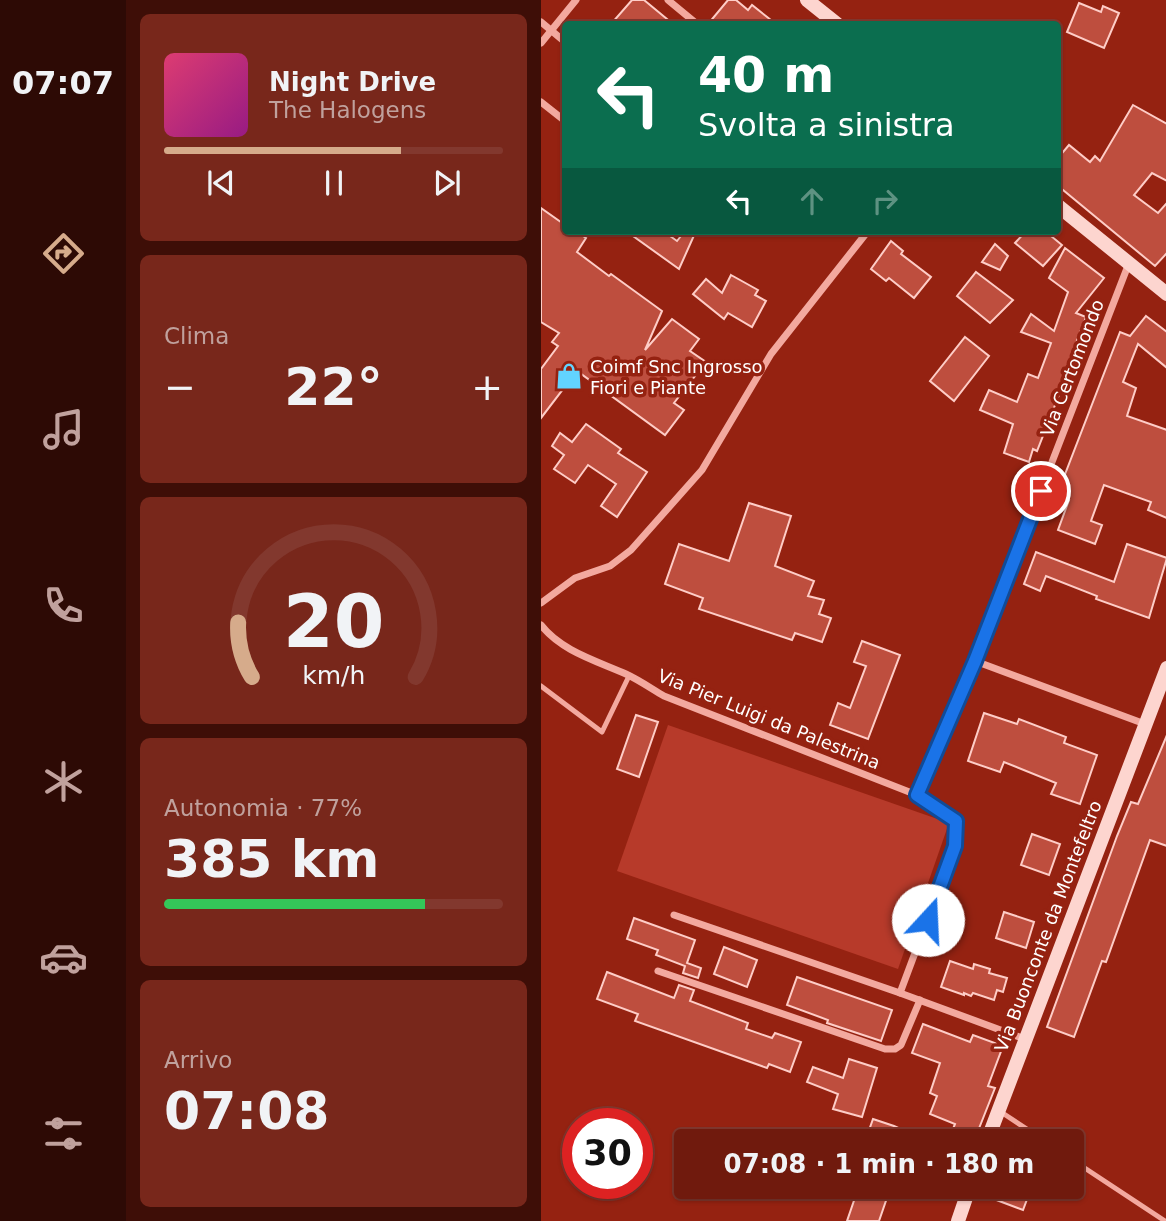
<!DOCTYPE html>
<html lang="it">
<head>
<meta charset="utf-8">
<style>
	:root { --surface:#701a0d; --page:#78271b; --text:#f1f3f6; --muted:#c0a19d; --line:#82382e; --accent:#d6ab8b }
	body { margin:0; font-family:"DejaVu Sans",sans-serif; background:var(--page); color:var(--text); height:100vh; display:flex; flex-direction:column; font-size:26px; white-space:nowrap }
	* { box-sizing:border-box; margin:0 }
	p { font-size:23px; color:var(--muted) }
	.icon { flex:none; width:38px; height:38px; fill:none; stroke:currentColor; stroke-width:2; stroke-linecap:round; stroke-linejoin:round }
	.map { position:relative; flex:1; overflow:hidden }
	.sheet { display:flex; flex-direction:column; gap:14px; padding:14px; background:#3e0e07; width:415px }
	.sheet>* { flex:none }
	.top-card { position:absolute; left:21px; top:21px; width:499px; height:214px; border-radius:7px; box-shadow:0 2px 5px #0004,0 0 0 2px var(--line); background:#0b6e4f; color:#fff; overflow:hidden }
	.speed { position:absolute; left:21px; top:1108px; display:flex; gap:14px; font-size:35px; font-weight:700; text-align:center }
	.speed>* { display:grid; place-content:center; width:91px; height:91px; border-radius:50%; background:var(--surface); box-shadow:0 2px 5px #0004,0 0 0 2px var(--line); line-height:1 }
	.speed .limit { border:10px solid #d22; background:#fff; color:#111 }
	.pin { position:absolute; display:grid; place-items:center; width:60px; height:60px; color:#fff; margin:-30px; border:4px solid #fff; border-radius:50%; box-shadow:0 2px 7px #0007 }
	.me { position:absolute; width:77px; margin:-38px; rotate:20deg; stroke-linejoin:round; filter:drop-shadow(0 0 5px #0008) }
	.turn { display:flex; align-items:center; gap:24px; height:147px; padding:0 21px; font-size:32px }
	.turn .icon { width:91px; height:91px; stroke-width:2.5 }
	.turn b { display:block; font-size:49px; line-height:60px }
	.lanes { display:flex; align-items:center; height:66px; padding:0 21px; background:#0003; justify-content:center; gap:35px; direction:ltr }
	.lanes .off { opacity:.35 }
	.big { font-size:52px; font-weight:600; line-height:1.1 }
	.sheet .card { flex:1; display:flex; flex-direction:column; justify-content:center; gap:10px; min-width:0; padding:0 24px; border-radius:10px; background:var(--page) }
	.sheet .dial { align-items:center; gap:0 }
	.dial svg { height:182px; overflow:visible; fill:none; stroke:var(--line); stroke-width:7; stroke-linecap:round; text-anchor:middle }
	.dial text { fill:var(--text); stroke:none }
	.song { display:flex; align-items:center; gap:21px }
	.cover { width:84px; height:84px; border-radius:10px; background:linear-gradient(135deg,hsl(340 70% 55%),hsl(310 70% 35%)) }
	.played { height:7px; border-radius:4px; background:linear-gradient(90deg,var(--accent) 70%,var(--line) 70%) }
	.keys { display:flex; justify-content:space-around; direction:ltr }
	.heat { display:flex; justify-content:space-between; align-items:center; font-size:38px; direction:ltr }
	.charge { height:10px; border-radius:5px; background:linear-gradient(90deg,#34c759 77%,var(--line) 0) }
	.trip { position:absolute; left:133px; top:1129px; width:410px; height:70px; border-radius:7px; background:var(--surface); box-shadow:0 2px 5px #0004,0 0 0 2px var(--line); font-weight:600; line-height:70px; text-align:center }
	main { display:flex; flex:1; min-height:0 }
	.tabs { display:flex; flex-direction:column; width:126px; justify-content:space-around; align-items:center; background:#2d0a05; color:var(--muted) }
	.tabs .icon { width:49px; height:49px }
	.tabs .on { color:var(--accent) }
	.tabs b { font-size:32px; color:var(--text) }
	.map>svg:first-child { display:block }
	.green { fill:#b73a2a }
	.building { fill:#be4e3e; stroke:#fecdc7; stroke-width:2 }
	.lines { fill:none; stroke-linecap:round; stroke-linejoin:round }
	.lane { stroke:#f3a99f; stroke-width:5 }
	.street { stroke:#f3a99f; stroke-width:7 }
	.secondary { stroke:#fdd5cf; stroke-width:14 }
	.route-casing { stroke:#114b97; stroke-width:18 }
	.route { stroke:#1a73e8; stroke-width:12 }
	.labels { text-anchor:middle; dominant-baseline:central; stroke-width:7; stroke-linejoin:round; paint-order:stroke }
	.poi-label { font-size:18px; fill:#fff; stroke:#952211; text-anchor:start }
	.street-label { font-size:18px; fill:#fff; stroke:#952211 }
</style>
</head>
<body>
<main>
<nav class="tabs">
<b>07:07</b>
<svg class="icon on" aria-label="directions" viewBox="0 0 24 24"><path d="M12 3l9 9-9 9-9-9zM9 14v-3h6M13 9l2 2-2 2"/></svg>
<svg class="icon" aria-label="music" viewBox="0 0 24 24"><path d="M9 18V5l10-2v13"/><circle cx="6" cy="18" r="3"/><circle cx="16" cy="16" r="3"/></svg>
<svg class="icon" aria-label="phone" viewBox="0 0 24 24"><path d="M5 4h4l2 5-3 2q2 4 5 5l2-3 5 2v4C11 20 4 13 5 4z"/></svg>
<svg class="icon" aria-label="climate" viewBox="0 0 24 24"><path d="M12 3v18M4 7l16 10M4 17L20 7"/></svg>
<svg class="icon" aria-label="car" viewBox="0 0 24 24"><path d="M5 17H2v-5l4-1 3-4h7l3 4 3 1v5h-3M9 17h6M6 11h13"/><circle cx="7" cy="17" r="2"/><circle cx="17" cy="17" r="2"/></svg>
<svg class="icon" aria-label="filters" viewBox="0 0 24 24"><path d="M4 7h16M4 17h16"/><circle cx="9" cy="7" r="2"/><circle cx="15" cy="17" r="2"/></svg>
</nav>
<section class="sheet">
<div class="card">
<div class="song"><i class="cover"></i><div><b>Night Drive</b><p>The Halogens</p></div></div>
<div class="played"></div>
<div class="keys"><svg class="icon" aria-label="previous" viewBox="0 0 24 24"><path d="M18 5L8 12l10 7zM5 5v14"/></svg><svg class="icon" aria-label="pause" viewBox="0 0 24 24"><path d="M8 5v14M16 5v14"/></svg><svg class="icon" aria-label="next" viewBox="0 0 24 24"><path d="M6 5l10 7-10 7zM19 5v14"/></svg></div>
</div>
<div class="card"><p>Clima</p>
<div class="heat"><a>−</a><b class="big">22°</b><a>+</a></div>
</div>
<div class="card dial"><svg viewBox="0 0 100 80">
<path d="M14 69A42 42 0 1 1 86 69"/>
<path d="M14 69A42 42 0 0 1 8 45" stroke="#d6ab8b"/>
<text x="50" y="56" font-size="32" font-weight="700">20</text>
<text x="50" y="72" font-size="11">km/h</text>
</svg></div>
<div class="card"><p>Autonomia · 77%</p><b class="big">385 km</b><div class="charge"></div></div>
<div class="card"><p>Arrivo</p><b class="big">07:08</b></div>
</section>
<div class="map">
<svg width="626" height="1221" viewBox="0 0 626 1221">
	<rect width="100%" height="100%" fill="#952211"/>
	<path class="green" d="M127 725 408 823 357 969 76 871Z"/>
	<g class="building">
		<path d="M91 0H103L132 24H70Z"/>
		<path d="M187 0H195L207 10 211 5 235 24H167Z"/>
		<path d="M538 3 560 12 562 6 578 13 563 48 526 32Z"/>
		<path d="M592 105 626 124V181L611 173 593 195 617 213 626 203V253L614 266 516 185V159L528 145 549 162 554 156 559 161Z"/>
		<path d="M0 208 24 225V231H34L45 238 36 252 68 276 70 274 121 311 104 350 131 319 158 339 149 351 165 362 133 403 143 410 124 435 36 371 0 418V369L17 346 11 342 18 333 0 322Z"/>
		<path d="M85 231H122L136 241 144 231H155L138 269Z"/>
		<path d="M485 231H504L521 245 502 266 474 243Z"/>
		<path d="M350 241 362 251 360 254 390 277 373 298 348 278 345 281 330 269Z"/>
		<path d="M454 244 467 256 459 270 441 262Z"/>
		<path d="M524 248 563 278 535 313 545 317 535 343 536 349 496 451 492 449 488 462 463 453 472 424 439 410 448 390 476 402 487 374 497 378 510 343 480 332 490 314 513 331 527 292 508 278Z"/>
		<path d="M435 272 472 300 449 323 416 296Z"/>
		<path d="M190 275 217 290 214 295 225 301 211 327 187 313 183 319 152 294 165 279 181 293Z"/>
		<path d="M605 316 626 332V368L597 344 582 382 595 388 586 416 626 430V518L607 510 610 502 563 485 550 521 561 525 554 544 517 530 528 500 516 495 579 332 589 336Z"/>
		<path d="M424 337 448 356 413 401 389 381Z"/>
		<path d="M45 424 80 449 77 453 106 472 76 517 60 506 75 484 47 465 34 483 13 469 23 455 11 446 19 433 31 442Z"/>
		<path d="M208 503 250 516 234 566 273 581 267 596 283 600 278 614 290 618 281 642 254 633 251 640 158 609 162 598 124 584 138 544 188 561Z"/>
		<path d="M586 544 626 558 608 618 555 599 556 596 505 576 499 591 483 584 495 552 573 582Z"/>
		<path d="M321 641 359 655 327 739 289 725 297 703 309 708 325 666 313 662Z"/>
		<path d="M443 713 476 724 478 719 525 737 523 743 556 755 539 804 510 794 515 783 463 762 459 772 427 761Z"/>
		<path d="M95 715 117 722 98 777 76 769Z"/>
		<path d="M626 735V846L609 840 565 962 561 961 533 1037 506 1027 576 836 590 802 597 804Z"/>
		<path d="M491 834 519 844 508 875 480 865Z"/>
		<path d="M463 912 493 922 485 948 455 938Z"/>
		<path d="M93 918 154 940 146 963 160 968 157 978 142 973 144 966 115 955 117 950 86 939Z"/>
		<path d="M183 947 216 960 206 987 173 974Z"/>
		<path d="M409 961 432 969 433 964 449 969 448 973 466 978 462 992 456 990 453 1000 432 993 430 996 423 993V995L400 987Z"/>
		<path d="M66 972 133 998 138 985 153 990 149 1001 207 1023 205 1029 231 1038 234 1033 260 1042 249 1072 228 1064 226 1068 94 1021 97 1014 56 999Z"/>
		<path d="M256 977 351 1010 340 1041 286 1023 287 1020 246 1005Z"/>
		<path d="M382 1024 429 1042 432 1035 462 1046 447 1086 454 1088 433 1141H407L414 1124 389 1114 396 1096 389 1093 399 1063 371 1053Z"/>
		<path d="M308 1059 336 1068 321 1117 292 1109 297 1094 266 1082 272 1067 302 1078Z"/>
		<path d="M332 1119 353 1126 386 1141H338L326 1136Z"/>
		<path d="M318 1186 349 1189 338 1221H306Z"/>
		<path d="M438 1186H491L482 1210 437 1193Z"/>
	</g>
	<g class="lines">
		<g class="lane">
			<path d="M0 686 61 732 88 676"/>
			<path d="M460 1112 504 1141"/>
			<path d="M530 1159 624 1221"/>
		</g>
		<g class="street">
			<path d="M127 0 156 24"/>
			<path d="M0 22 24 42"/>
			<path d="M0 43 35 0"/>
			<path d="M0 102 24 121"/>
			<path d="M0 603 34 578 69 566 90 550 161 470 230 354 327 231"/>
			<path d="M0 625C20 651 56 661 85 674 98 680 111 689 123 696L376 795 415 821 414 846 359 993 484 1039"/>
			<path d="M434 661 604 724"/>
			<path d="M376 795 434 661 588 263"/>
			<path d="M133 915 359 993"/>
			<path d="M117 971 344 1049H354L360 1045 379 1000"/>
		</g>
		<g class="secondary">
			<path d="M266 0 296 24"/>
			<path d="M516 205 626 294"/>
			<path d="M446 1141 626 668"/>
			<path d="M417 1221 429 1186"/>
		</g>
	</g>
	<g class="lines">
		<g class="route-casing">
			<path id="route" d="M387 920 414 846 415 821 376 795 434 661 500 491"/>
		</g>
		<use href="#route" class="route"/>
	</g>
	<defs>
		<g id="shop-bare" transform="scale(2.1)"><path d="M-5-2.5h2.3a2.7 3.5 0 0 1 5.4 0H5L5.5 6h-11ZM-1.5-2.5h3a1.5 2.3 0 0 0-3 0Z" fill="#62d3ff" stroke="#952211" stroke-width="2.5" paint-order="stroke"/></g>
	</defs>
	<g fill-rule="evenodd">
		<use href="#shop-bare" x="28" y="376"/>
	</g>
	<g class="labels">
		<g class="poi-label">
			<text x="49" y="366">Coimf Snc Ingrosso<tspan x="49" dy="21">Fiori e Piante</tspan></text>
		</g>
		<g class="street-label">
			<text transform="translate(531 368) rotate(-69)">Via Certomondo</text>
			<text transform="translate(228 719) rotate(22)">Via Pier Luigi da Palestrina</text>
			<text transform="translate(507 926) rotate(-69)">Via Buonconte da Montefeltro</text>
		</g>
	</g>
</svg>
<div class="speed"><div class="limit">30</div></div>
<div class="pin" style="left:500px;top:491px;background:#d93025"><svg class="icon" aria-label="arrive" viewBox="0 0 24 24"><path d="M6 21V4h12l-3 4 3 4H6"/></svg></div>
<svg class="me" style="left:387px;top:920px" viewBox="-20 -20 40 40"><circle r="19" fill="#fff"/><path d="M0-13L10 11 0 6-10 11z" fill="#1a73e8"/></svg>
<div class="trip">07:08 · 1 min · 180 m</div>
<div class="top-card">
<div class="turn"><svg class="icon" aria-label="left" viewBox="0 0 24 24"><path d="M17 20v-9H6M10 6l-5 5 5 5"/></svg><div><b>40 m</b>Svolta a sinistra</div></div>
<div class="lanes"><svg class="icon" aria-label="left" viewBox="0 0 24 24"><path d="M17 20v-9H6M10 6l-5 5 5 5"/></svg><svg class="icon off" aria-label="ahead" viewBox="0 0 24 24"><path d="M12 20V5M6 11l6-6 6 6"/></svg><svg class="icon off" aria-label="right" viewBox="0 0 24 24"><path d="M7 20v-9h11M14 6l5 5-5 5"/></svg></div>
</div>
</div>
</main>
</body>
</html>
